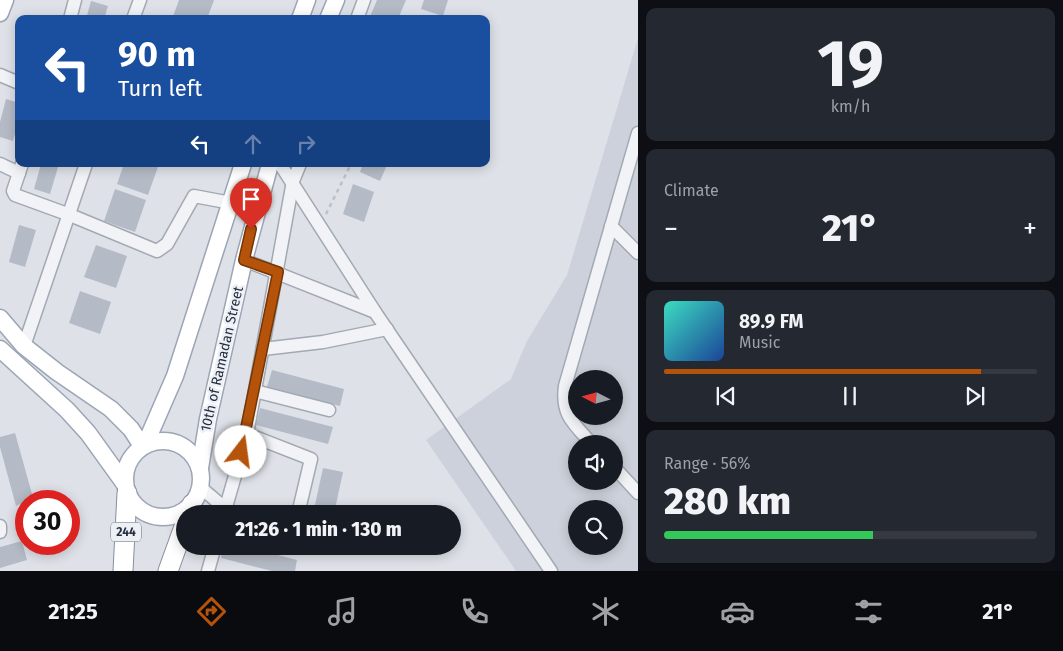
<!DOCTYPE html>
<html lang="en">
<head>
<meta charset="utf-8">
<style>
	:root { --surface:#171b24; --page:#242831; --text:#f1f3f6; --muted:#9ea1a6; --line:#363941; --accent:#b45309 }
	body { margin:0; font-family:"Fira Sans",sans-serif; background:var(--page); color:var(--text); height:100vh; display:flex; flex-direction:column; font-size:19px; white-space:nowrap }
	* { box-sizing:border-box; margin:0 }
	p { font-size:16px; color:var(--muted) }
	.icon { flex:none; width:28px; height:28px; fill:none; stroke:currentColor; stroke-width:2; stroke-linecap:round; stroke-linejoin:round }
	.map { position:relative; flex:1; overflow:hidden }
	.side { display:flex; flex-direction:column; gap:8px; padding:8px; background:#0d0f14; width:425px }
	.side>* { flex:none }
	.hud { position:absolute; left:15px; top:15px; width:475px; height:152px; border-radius:10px; box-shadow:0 2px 12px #0003; background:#1a4fa0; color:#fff; overflow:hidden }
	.needle { width:32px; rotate:276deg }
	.controls { position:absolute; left:568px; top:370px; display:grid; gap:10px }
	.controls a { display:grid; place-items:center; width:55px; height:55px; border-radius:50%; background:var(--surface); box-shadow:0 2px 12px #0003; font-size:25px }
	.speed { position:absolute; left:15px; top:490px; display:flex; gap:10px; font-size:25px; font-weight:700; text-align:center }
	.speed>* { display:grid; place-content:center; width:65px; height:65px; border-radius:50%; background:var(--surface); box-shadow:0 2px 12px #0003; line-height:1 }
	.speed .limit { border:8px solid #d22; background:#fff; color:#111 }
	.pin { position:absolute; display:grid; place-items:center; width:42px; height:42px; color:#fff; margin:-51px -21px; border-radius:50% 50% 50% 0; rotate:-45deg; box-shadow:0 0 5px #0007 }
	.pin .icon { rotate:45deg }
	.me { position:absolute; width:55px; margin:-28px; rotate:15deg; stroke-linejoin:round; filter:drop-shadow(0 0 4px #0008) }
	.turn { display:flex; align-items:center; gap:18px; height:105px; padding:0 20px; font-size:22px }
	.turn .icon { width:65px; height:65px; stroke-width:2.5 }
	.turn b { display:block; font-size:35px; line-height:42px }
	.lanes { display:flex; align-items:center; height:48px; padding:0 20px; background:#0003; justify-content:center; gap:25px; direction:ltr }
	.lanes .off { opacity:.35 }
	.big { font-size:38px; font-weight:800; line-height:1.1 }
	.side .card { flex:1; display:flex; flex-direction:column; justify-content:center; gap:8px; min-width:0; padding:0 18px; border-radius:10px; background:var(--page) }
	.side .dial { align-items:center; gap:0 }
	.dial b { font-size:65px; line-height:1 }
	.song { display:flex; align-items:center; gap:15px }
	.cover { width:60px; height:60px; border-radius:8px; background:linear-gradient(135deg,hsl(170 70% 55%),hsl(220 70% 35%)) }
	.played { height:5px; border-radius:2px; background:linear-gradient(90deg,var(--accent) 85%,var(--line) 85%) }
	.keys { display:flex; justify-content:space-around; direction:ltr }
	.heat { display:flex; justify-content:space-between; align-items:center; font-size:28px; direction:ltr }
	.charge { height:8px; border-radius:4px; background:linear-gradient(90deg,#34c759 56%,var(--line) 0) }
	.trip { position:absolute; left:176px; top:505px; width:285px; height:50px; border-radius:25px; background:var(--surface); box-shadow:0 2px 12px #0003; font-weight:800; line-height:50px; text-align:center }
	.dock { display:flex; height:80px; justify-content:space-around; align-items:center; background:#090b0e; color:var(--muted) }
	.dock .icon { width:35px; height:35px }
	.dock .on { color:var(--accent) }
	.dock b { font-size:22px; color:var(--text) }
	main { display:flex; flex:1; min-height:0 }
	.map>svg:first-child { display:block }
	.built { fill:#ccd1db; fill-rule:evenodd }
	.building { fill:#b5bbc6 }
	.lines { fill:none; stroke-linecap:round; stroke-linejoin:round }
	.minor-casing { stroke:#a3a9b2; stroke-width:15 }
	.major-casing { stroke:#9ca5b5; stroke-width:19 }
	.highway-casing { stroke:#848ea0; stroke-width:21 }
	.path { stroke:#bcc0c7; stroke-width:2.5; stroke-dasharray:4 4; stroke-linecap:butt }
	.minor { stroke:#f1f3f6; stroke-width:12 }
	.major { stroke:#fff; stroke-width:16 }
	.highway { stroke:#fff; stroke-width:19 }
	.route-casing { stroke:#753606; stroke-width:12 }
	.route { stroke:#b45309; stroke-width:9 }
	.labels { text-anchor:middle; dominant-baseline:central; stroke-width:5; stroke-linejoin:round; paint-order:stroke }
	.shield { fill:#edf1f6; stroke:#626977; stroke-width:1 }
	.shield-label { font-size:12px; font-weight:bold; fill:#262f40 }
	.street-label { font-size:14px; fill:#262f40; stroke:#edf1f6 }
</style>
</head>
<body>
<main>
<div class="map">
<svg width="638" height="571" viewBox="0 0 638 571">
	<rect width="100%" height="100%" fill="#dee2e8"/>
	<path class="built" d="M638 38V571H516L426 440 511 379 527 341 567 275ZM576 379H614V416H576ZM576 444H614V481H576ZM576 509H614V546H576Z"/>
	<g class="building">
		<path d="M179 0H214L207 19H172Z"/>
		<path d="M377 0H406L398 19H369Z"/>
		<path d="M424 0H448L443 16 421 9Z"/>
		<path d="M91 1 108 6 104 19H86Z"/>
		<path d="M6 99 19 103V119L13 141 0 137V122Z"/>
		<path d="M41 164H59L50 194 34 189Z"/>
		<path d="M124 164H159L148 195 117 184Z"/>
		<path d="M363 164 387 165 380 181 360 172Z"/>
		<path d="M353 184 374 192 364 222 343 214Z"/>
		<path d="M115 189 146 200 135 232 104 221Z"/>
		<path d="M19 225 36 230 25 267 9 262Z"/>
		<path d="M96 245 127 256 116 288 84 277Z"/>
		<path d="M80 291 111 302 100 334 69 323Z"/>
		<path d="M272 370 344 389 340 406 267 387Z"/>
		<path d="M260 408 333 427 328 444 256 425Z"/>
		<path d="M15 433 34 501H26L16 506 0 447V437Z"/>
		<path d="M323 468 343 472 334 514H313Z"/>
		<path d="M22 541 27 560 0 568V547Z"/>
		<path d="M224 546H244L297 560 295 571H272L221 558Z"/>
	</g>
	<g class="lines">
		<g class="minor-casing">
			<g id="minor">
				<path d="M70 19 75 0"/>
				<path d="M133 19 140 0"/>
				<path d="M357 19 364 0"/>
				<path d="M0 75 19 83"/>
				<path d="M0 164 19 173"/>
				<path d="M22 164 13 191 15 195 70 215 157 251 167 244 194 196 231 203"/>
				<path d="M280 164 375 312 551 571"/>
				<path d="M611 226 638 253"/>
				<path d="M244 260 375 312"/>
				<path d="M24 346 86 164"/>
				<path d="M263 349 323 342 387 329"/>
				<path d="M255 391 329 410"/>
				<path d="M247 434 311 459 298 514"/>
				<path d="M592 444C574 424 561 415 565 386L638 133"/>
				<path d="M614 467 638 493"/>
				<path d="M200 487 226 509 236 514"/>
				<path d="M224 514 247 434 293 181 300 164"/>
				<path d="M0 526V532"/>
				<path d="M208 571 215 546"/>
			</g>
		</g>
		<g class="major-casing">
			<g id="major">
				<path d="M0 13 5 0"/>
				<path d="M300 19 307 0"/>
				<path d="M328 19 336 0"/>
				<path d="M0 318 24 346 57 372 111 409 131 429 142 446"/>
				<path d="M0 349 67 410 88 433 124 483"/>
				<circle cx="163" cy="479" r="38"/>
				<path d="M145 445 175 376 243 164"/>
				<path d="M200 468 208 419 244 260 270 164"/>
			</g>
		</g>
		<g class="highway-casing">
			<g id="highway">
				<path d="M189 514 192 504"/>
				<path d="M123 571 127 493"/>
				<path d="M168 571 185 524"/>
			</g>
		</g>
		<path class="path" d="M326 214 351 164"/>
		<use href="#minor" class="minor"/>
		<use href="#major" class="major"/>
		<use href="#highway" class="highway"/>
	</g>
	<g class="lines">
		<g class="route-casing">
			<path id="route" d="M241 452 278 272 244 260 251 229"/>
		</g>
		<use href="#route" class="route"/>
	</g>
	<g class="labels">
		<rect class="shield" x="111" y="522.5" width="30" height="19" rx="4"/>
		<g class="shield-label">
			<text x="126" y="532">244</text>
		</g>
		<g class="street-label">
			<text transform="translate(222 359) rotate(-77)">10th of Ramadan Street</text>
		</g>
	</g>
</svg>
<div class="controls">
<a><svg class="needle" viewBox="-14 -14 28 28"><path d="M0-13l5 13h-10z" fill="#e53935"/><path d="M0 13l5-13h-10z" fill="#9ea1a6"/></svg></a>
<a><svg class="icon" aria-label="sound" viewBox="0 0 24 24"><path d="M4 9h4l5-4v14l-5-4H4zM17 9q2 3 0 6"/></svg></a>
<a><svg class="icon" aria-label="search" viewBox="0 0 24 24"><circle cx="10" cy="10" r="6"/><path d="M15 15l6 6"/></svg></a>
</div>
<div class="speed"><div class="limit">30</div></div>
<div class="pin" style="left:251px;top:229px;background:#d93025"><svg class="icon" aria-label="arrive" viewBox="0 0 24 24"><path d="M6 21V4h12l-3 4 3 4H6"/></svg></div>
<svg class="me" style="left:241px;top:452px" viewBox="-20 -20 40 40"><circle r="19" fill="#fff"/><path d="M0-13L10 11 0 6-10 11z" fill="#b45309"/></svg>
<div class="trip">21:26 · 1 min · 130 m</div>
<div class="hud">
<div class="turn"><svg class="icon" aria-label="left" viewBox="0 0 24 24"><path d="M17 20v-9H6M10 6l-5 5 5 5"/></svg><div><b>90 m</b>Turn left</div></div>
<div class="lanes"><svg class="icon" aria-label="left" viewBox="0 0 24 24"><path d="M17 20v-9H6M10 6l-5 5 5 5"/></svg><svg class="icon off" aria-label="ahead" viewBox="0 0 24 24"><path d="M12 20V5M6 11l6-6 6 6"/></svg><svg class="icon off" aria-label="right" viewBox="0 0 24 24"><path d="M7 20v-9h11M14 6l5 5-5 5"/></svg></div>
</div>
</div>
<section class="side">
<div class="card dial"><b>19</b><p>km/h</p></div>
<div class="card"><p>Climate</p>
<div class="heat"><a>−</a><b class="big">21°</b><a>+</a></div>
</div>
<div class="card">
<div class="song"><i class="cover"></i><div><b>89.9 FM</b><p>Music</p></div></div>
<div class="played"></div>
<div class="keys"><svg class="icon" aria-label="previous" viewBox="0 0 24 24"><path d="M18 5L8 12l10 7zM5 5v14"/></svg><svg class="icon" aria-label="pause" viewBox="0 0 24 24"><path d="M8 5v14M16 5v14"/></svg><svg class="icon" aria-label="next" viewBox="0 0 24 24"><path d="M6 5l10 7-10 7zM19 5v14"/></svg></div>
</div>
<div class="card"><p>Range · 56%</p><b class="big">280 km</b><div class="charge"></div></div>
</section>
</main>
<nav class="dock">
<b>21:25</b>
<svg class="icon on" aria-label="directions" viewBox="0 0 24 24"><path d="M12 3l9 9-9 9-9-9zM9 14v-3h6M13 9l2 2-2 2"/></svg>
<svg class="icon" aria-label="music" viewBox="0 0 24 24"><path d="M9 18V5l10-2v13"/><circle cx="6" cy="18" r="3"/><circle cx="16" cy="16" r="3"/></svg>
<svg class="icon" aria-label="phone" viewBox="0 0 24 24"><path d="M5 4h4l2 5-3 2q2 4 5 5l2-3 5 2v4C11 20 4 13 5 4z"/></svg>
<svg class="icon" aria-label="climate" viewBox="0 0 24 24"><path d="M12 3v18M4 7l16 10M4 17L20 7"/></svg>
<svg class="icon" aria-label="car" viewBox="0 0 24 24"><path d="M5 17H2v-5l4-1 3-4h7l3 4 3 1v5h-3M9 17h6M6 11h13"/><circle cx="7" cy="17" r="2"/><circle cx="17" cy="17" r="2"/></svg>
<svg class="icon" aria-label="filters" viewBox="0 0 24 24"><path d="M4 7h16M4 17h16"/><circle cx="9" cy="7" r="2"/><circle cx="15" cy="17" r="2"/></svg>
<b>21°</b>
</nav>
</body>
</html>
